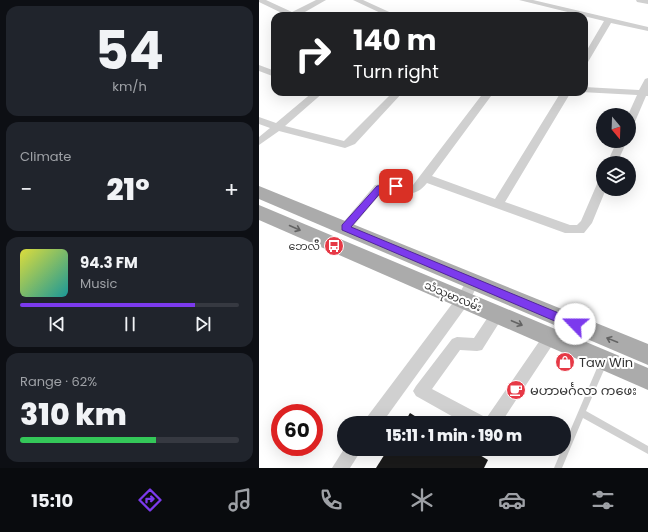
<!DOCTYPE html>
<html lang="en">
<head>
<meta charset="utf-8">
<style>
	:root { --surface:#171b24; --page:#20242c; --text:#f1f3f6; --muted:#9ea1a6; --line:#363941; --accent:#7c3aed }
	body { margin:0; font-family:Poppins,"Noto Sans Myanmar",sans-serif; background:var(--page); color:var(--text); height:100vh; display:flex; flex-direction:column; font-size:15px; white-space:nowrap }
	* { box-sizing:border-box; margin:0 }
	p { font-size:13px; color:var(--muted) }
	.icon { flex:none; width:22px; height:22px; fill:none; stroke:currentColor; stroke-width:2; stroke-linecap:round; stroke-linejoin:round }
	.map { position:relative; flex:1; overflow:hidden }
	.details { display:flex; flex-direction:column; gap:6px; padding:6px; background:#0d0f14; width:259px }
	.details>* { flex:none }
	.banner { position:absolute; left:12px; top:12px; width:317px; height:84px; border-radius:12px; box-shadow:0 4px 16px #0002; background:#202124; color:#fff; overflow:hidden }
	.needle { width:26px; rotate:161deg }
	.fabs { position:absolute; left:337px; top:108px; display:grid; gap:8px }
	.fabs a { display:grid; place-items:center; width:40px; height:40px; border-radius:50%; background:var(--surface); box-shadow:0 4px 16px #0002; font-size:20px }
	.speed { position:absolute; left:12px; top:404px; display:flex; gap:8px; font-size:20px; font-weight:700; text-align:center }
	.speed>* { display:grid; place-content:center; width:52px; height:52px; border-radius:50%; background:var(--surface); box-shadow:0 4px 16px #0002; line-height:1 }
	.speed .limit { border:6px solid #d22; background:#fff; color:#111 }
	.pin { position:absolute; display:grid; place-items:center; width:34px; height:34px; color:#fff; margin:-17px; border-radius:8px; box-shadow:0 2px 6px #0006 }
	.me { position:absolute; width:44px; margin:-22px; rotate:293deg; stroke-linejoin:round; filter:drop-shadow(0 0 3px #0008) }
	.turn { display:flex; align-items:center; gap:14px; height:84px; padding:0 16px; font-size:18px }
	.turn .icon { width:52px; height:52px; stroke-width:2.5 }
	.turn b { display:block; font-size:28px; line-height:34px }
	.big { font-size:30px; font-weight:800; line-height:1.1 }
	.details .card { flex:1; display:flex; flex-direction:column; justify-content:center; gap:6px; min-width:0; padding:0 14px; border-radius:12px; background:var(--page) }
	.details .dial { align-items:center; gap:0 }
	.dial b { font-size:52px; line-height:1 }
	.song { display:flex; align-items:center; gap:12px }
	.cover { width:48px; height:48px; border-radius:6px; background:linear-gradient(135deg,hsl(60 70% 55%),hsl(180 70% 35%)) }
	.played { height:4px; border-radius:2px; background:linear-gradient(90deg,var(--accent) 80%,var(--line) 80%) }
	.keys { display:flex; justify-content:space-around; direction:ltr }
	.heat { display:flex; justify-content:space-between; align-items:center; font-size:22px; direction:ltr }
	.charge { height:6px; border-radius:3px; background:linear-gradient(90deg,#34c759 62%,var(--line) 0) }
	.trip { position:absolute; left:78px; top:416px; width:234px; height:40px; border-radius:20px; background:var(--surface); box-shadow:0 4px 16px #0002; font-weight:800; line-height:40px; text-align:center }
	.tabs { display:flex; height:64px; justify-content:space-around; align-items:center; background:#090b0e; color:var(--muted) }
	.tabs .icon { width:28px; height:28px }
	.tabs .selected { color:var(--accent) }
	.tabs b { font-size:18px; color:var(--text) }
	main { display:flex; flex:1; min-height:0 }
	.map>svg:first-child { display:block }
	.building { fill:#1a1a1a }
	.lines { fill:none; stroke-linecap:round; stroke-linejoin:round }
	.service { fill:#d0d0d0; fill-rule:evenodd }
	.minor { fill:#d0d0d0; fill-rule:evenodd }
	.primary { fill:#ababab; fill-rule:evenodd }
	.oneway { stroke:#636363 }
	.route { fill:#7c3aed; stroke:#51269a }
	.labels { text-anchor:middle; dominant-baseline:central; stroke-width:4; stroke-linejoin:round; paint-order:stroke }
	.poi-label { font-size:11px; fill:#333; stroke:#fff; text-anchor:end }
	.street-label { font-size:11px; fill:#333; stroke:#fff }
	.near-poi-label { font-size:13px; fill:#333; stroke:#fff; text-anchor:start }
</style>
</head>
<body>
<main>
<section class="details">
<div class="card dial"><b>54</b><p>km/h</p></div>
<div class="card"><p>Climate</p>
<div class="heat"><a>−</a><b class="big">21°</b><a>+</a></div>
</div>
<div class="card">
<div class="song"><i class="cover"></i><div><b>94.3 FM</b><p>Music</p></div></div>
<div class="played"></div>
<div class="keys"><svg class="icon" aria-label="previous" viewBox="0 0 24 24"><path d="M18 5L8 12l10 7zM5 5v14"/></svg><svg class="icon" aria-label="pause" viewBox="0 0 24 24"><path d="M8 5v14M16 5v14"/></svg><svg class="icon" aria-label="next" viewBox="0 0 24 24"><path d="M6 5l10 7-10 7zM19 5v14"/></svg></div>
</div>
<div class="card"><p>Range · 62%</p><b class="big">310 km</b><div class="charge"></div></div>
</section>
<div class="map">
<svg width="389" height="468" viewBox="0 0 389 468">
	<rect width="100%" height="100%" fill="#fff"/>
	<g class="building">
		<path d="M151 413 167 423H145Z"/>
		<path d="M129 449H211L229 460 225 468H117Z"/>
	</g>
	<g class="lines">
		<path class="service" d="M344 360 347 361 348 363 327 411 389 446V454L324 418 303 468H295L303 449H305V445L341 361Z"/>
		<g class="minor">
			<path d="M0 0H7L33 12 57 0H67L39 16H29L0 2Z"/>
			<path d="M94 0H104L139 16H128Z"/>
			<path d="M260 0H274L389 27V31L352 23 329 62 325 65V55L345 21Z"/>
			<path d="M377 0H389V4L378 2Z"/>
			<path d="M0 65 16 71V77L0 71Z"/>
			<path d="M389 78V96H387L375 124 370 127 369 115 378 95 322 92H325V87L380 90 386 79Z"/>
			<path d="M54 92H65L26 126 85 141 134 92H144L96 144 86 148 20 131 0 145V137L11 128 0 124V117L17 123Z"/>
			<path d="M225 92H235L173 176 236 199 302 92H312L246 202 311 225H318L322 221 338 184 344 180V189H347L333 223 325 233H306L168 183C154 201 142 190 124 191L90 231H82L80 228 82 225 116 185 130 183 154 185Z"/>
			<path d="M358 141H368L358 163H348Z"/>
			<path d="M214 277 219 278 220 282 209 304 123 423H106L108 417 199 296 209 278Z"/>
			<path d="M238 309 243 311 245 315 223 350 218 351 201 350 173 389 226 417V420L286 333 291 331 296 333 298 337 296 341 242 423H205L157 396 154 391 157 386 193 339 198 337 215 338 233 311Z"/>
			<path d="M85 449H103L91 468H73Z"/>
		</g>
		<g class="primary">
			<path d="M0 186 389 344V365L0 199Z"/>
			<path d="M0 205 389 368V390L0 220Z"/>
		</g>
	</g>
	<defs><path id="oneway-shaft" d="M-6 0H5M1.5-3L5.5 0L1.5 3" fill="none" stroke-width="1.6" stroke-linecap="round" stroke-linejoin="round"/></defs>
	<g class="oneway">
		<use href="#oneway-shaft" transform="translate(36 228) rotate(24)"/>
		<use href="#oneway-shaft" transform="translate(258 323) rotate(23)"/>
		<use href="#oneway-shaft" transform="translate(353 340) rotate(-158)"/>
	</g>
	<path class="route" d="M137 184H140V189L123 191 92 227 319 321 321 324 319 328H312L83 230V225L118 186Z"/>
	<defs>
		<g id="bus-disc" transform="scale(1)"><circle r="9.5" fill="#e63946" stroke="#fff"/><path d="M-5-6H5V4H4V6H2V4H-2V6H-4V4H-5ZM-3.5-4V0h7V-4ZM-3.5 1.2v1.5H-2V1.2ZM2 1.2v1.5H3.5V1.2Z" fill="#fff"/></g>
		<g id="shop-disc" transform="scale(1)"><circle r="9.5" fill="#e63946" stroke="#fff"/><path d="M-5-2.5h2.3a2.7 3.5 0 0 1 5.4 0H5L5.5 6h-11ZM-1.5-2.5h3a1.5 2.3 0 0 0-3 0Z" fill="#fff"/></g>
		<g id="cafe-disc" transform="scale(1)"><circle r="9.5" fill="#e63946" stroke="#fff"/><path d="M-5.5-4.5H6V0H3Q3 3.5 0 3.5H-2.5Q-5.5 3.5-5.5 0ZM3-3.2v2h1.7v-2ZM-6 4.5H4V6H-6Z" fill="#fff"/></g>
	</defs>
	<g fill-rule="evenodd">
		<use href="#bus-disc" x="75" y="246"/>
		<use href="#shop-disc" x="306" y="362"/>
		<use href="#cafe-disc" x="257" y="390"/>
	</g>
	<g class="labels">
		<g class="poi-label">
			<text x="61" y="246">ဘေလီ</text>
		</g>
		<g class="street-label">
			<text transform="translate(194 296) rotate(23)">သံသုမာလမ်း</text>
		</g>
		<g class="near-poi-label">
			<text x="320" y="362">Taw Win</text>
			<text x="271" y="390">မဟာမင်္ဂလာ ကဖေး</text>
		</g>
	</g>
</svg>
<div class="fabs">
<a><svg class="needle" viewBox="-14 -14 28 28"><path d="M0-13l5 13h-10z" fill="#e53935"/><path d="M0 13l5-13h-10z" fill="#9ea1a6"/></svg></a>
<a><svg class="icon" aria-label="layers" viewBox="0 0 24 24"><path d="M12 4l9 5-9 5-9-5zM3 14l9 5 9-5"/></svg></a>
</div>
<div class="speed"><div class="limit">60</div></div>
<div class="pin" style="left:137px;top:186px;background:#d93025"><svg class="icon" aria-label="arrive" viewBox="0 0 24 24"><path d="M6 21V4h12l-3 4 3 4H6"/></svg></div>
<svg class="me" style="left:316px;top:324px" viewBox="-20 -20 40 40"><circle r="19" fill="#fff"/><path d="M0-13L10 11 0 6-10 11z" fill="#7c3aed"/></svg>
<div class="trip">15:11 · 1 min · 190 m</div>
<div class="banner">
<div class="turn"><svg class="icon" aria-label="right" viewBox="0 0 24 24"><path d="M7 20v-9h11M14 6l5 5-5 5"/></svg><div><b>140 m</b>Turn right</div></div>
</div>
</div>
</main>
<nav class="tabs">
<b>15:10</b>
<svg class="icon selected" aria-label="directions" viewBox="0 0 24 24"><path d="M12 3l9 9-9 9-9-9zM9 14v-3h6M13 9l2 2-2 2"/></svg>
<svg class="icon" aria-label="music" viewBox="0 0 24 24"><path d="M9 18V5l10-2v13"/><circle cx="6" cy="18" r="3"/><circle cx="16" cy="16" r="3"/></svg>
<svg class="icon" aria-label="phone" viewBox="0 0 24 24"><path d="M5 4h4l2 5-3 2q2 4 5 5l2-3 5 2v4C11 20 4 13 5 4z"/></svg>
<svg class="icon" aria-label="climate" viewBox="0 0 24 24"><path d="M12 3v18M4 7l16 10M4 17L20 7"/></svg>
<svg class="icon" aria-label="car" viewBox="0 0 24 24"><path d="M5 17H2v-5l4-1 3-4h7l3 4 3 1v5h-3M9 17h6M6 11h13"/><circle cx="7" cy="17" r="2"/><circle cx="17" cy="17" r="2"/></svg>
<svg class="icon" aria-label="filters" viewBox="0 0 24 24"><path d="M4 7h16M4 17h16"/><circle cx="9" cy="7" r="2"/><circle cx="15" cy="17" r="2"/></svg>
</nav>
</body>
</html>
